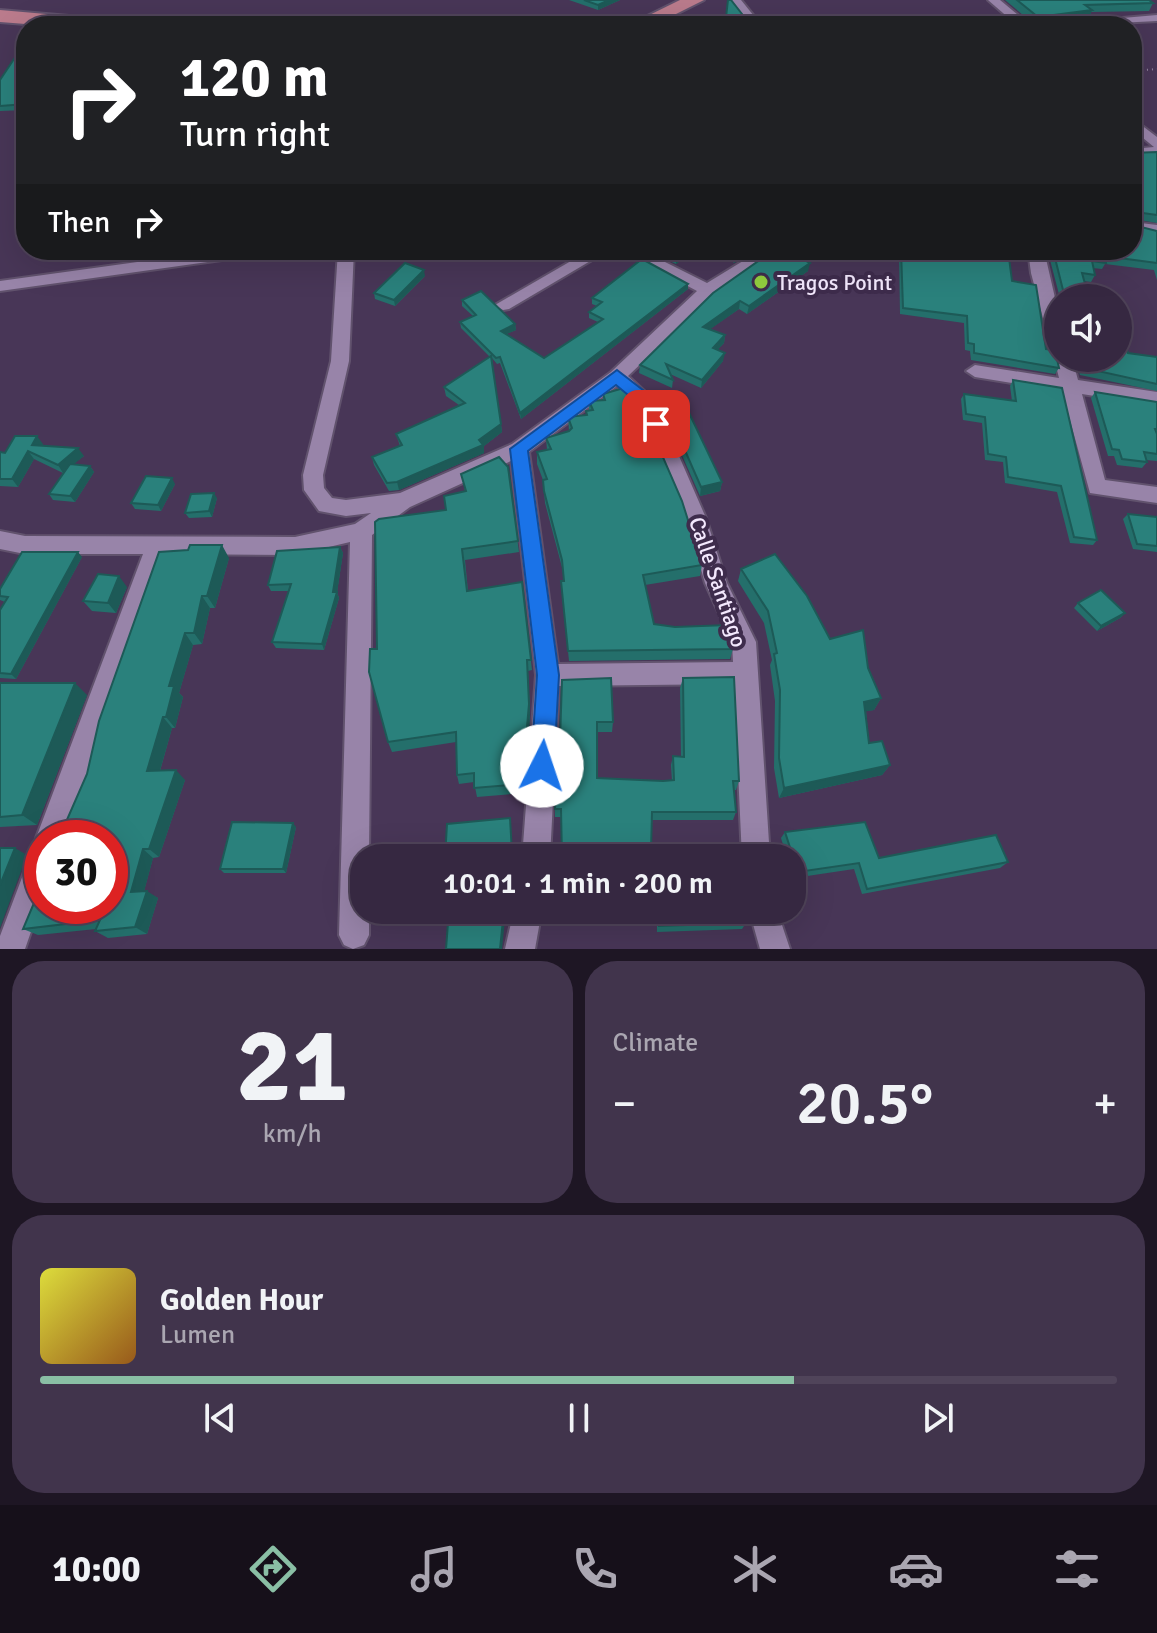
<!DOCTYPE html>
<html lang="en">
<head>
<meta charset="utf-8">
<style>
	:root { --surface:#362841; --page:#41344c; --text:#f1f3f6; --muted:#aaa6b1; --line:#50445a; --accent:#8abfa5 }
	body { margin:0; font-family:Signika,sans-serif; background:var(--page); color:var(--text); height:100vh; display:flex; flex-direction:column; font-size:30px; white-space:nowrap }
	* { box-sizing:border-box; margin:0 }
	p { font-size:26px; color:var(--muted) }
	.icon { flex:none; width:44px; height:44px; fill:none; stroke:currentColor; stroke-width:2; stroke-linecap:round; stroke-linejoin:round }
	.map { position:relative; height:949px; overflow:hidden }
	.panel { display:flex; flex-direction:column; gap:12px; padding:12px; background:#1e1624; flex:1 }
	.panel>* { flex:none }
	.banner { position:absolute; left:16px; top:16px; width:1126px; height:244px; border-radius:32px; box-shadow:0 8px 32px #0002,0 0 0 2px var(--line); background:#202124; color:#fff; overflow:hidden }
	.buttons { position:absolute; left:1044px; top:284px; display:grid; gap:16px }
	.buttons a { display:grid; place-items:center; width:88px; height:88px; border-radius:50%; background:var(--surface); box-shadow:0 8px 32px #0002,0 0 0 2px var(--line); font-size:40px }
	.speed { position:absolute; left:24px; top:820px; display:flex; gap:16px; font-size:40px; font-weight:700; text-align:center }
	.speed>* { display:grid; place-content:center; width:104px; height:104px; border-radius:50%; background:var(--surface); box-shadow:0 8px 32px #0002,0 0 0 2px var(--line); line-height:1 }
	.speed .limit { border:12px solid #d22; background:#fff; color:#111 }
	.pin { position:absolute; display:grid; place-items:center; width:68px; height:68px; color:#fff; margin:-34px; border-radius:16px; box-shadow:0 4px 12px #0006 }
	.me { position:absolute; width:88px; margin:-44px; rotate:4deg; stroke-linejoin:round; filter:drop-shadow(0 0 6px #0008) }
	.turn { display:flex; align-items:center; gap:28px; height:168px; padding:0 32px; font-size:36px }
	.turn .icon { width:104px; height:104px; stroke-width:2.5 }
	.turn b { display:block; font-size:56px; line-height:68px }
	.then { display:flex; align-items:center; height:76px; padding:0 32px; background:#0003; gap:16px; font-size:30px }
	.big { font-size:60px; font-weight:600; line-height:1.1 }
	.panel .card { flex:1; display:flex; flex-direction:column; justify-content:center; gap:12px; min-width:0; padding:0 28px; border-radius:32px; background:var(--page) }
	.panel .dial { align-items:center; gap:0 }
	.dial b { font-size:104px; line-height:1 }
	.song { display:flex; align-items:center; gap:24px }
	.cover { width:96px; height:96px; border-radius:12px; background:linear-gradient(135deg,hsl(60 70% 55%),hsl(30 70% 35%)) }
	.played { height:8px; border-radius:4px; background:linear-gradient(90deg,var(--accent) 70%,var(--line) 70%) }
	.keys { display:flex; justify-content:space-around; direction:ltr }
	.heat { display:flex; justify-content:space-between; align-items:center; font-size:44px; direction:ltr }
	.panel .tiles { flex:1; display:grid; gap:12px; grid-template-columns:1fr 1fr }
	.card:last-child { grid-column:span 2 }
	.trip { position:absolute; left:350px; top:844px; width:456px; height:80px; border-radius:32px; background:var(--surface); box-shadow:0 8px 32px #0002,0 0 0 2px var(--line); font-weight:600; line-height:80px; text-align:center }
	.tab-bar { display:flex; height:128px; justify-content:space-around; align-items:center; background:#16101a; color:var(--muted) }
	.tab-bar .icon { width:56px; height:56px }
	.tab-bar .active { color:var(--accent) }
	.tab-bar b { font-size:36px; color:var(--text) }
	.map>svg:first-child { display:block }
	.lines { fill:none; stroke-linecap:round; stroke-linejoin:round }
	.minor-casing { stroke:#61526d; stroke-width:4 }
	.trunk-casing { stroke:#61526d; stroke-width:4 }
	.path { stroke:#9485a1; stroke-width:2; stroke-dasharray:1 4; stroke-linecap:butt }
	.minor { fill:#9884a9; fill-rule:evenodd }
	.trunk { fill:#ba7b8c; fill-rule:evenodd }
	.wall { fill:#246f6b }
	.shaded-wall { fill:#1d5a57 }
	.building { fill:#2a817c; stroke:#1d5a57; stroke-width:2 }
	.route { fill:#1a73e8; stroke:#114b97; stroke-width:2 }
	.poi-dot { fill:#92cd3f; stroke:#3e2c4c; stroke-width:3 }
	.labels { text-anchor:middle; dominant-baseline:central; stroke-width:8; stroke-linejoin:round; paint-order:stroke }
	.poi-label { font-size:22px; fill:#f3e8fd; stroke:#3e2c4c; text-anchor:start }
	.street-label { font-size:22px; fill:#f3e8fd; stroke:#3e2c4c }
</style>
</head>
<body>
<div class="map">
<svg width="1157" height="949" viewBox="0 0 1157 949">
	<rect width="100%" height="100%" fill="#483657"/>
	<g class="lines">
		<g class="minor-casing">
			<g id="minor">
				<path d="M730 0H741L762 26H750Z"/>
				<path d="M988 0H1000L1031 26H1018Z"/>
				<path d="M1157 15V21L1059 26 1065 23Z"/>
				<path d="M1132 118 1157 137V155L1132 157V149L1154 147 1132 129Z"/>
				<path d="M1132 222 1157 225V235L1132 232Z"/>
				<path d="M224 250H266L258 255 0 291V281Z"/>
				<path d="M338 250H354L349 361 323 475 324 488 332 498 346 500 400 493 512 444 611 372 697 291 621 250H641L707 283 761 250H780L714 294 628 376 655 401 706 518 727 583 756 642 770 858H742L734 684 559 686 550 858H522L536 675 511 461 410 507 372 535 369 858H364V910H369V935L364 945 353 949 344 945 339 935 350 542 295 555 165 554 64 838H42V900L25 949H0V936L32 851 41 848 36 838 143 554H25L0 549V531L25 536 295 537 355 524 371 513 346 516 319 511 304 490 303 475 331 361ZM617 386 638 405 686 518 705 583 732 642 733 662 558 664 529 452Z"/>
				<path d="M590 250H609L509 309 503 310 495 305Z"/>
				<path d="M1028 250H1044L1058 311V347L1049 341 1031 273Z"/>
				<path d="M1058 353V358H1072L1078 380 1157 392V406L1082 394 1105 480 1157 487V503L1090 493 1062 391 975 377 966 371 975 365 1059 378 1054 358Z"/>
				<path d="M514 910H542L535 949H505Z"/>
				<path d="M749 910H777L790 949H760Z"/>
			</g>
		</g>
		<g class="trunk-casing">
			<g id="trunk">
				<path d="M680 0H704L652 26H627Z"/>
				<path d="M0 10 115 20 124 26H51L0 22Z"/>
			</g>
		</g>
		<path class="path" d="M1132 71 1157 69"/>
		<use href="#minor" class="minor"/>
		<use href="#trunk" class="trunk"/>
	</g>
	<g class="wall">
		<path d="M569 0H620L598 10Z"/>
		<path d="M1005 0H1149L1153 3 1149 11 1091 12 1089 18 1035 25Z"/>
		<path d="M26 50V110L0 111V80Z"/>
		<path d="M1157 152V223L1133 219V225L1157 231V280L1154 270 1105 264 1102 269 1093 268 1095 275 1091 282 1084 281 1089 298H1060L1049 256 1052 250H1132V153Z"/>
		<path d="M656 250H695L676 264 655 254Z"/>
		<path d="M702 250H756L734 263 728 256 723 261Z"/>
		<path d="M850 250H886L872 261Z"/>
		<path d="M899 250H1008L1012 281 1046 349 1059 368 1055 374 971 360 970 351 965 350 964 323 900 314Z"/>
		<path d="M803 259 808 271 747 314 739 309 710 329 725 335 724 343 717 350 723 361 701 388 670 374 673 380 672 388 639 373 640 365Z"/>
		<path d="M425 276 395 306 375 299 374 293Z"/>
		<path d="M688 289 521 419 500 363 497 364 492 358 502 432 484 446V453L399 490 389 491 374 465 372 457 400 446 396 434 459 405 446 396 444 387 490 357 461 328 460 322 473 316 462 306V300L515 324 516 330 506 334 544 358 598 322 589 318V312L597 306 592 304V298Z"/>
		<path d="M1128 353 1157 357V391L1080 375 1075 358H1118Z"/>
		<path d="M1013 380 1097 540 1093 545 1070 543 1057 492 1005 483 1003 462 985 460 982 423 963 420 961 399 964 394 1012 401 1010 386Z"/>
		<path d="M1095 392 1157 402V461L1146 460 1147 462 1142 468 1117 465 1114 456H1108L1091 398Z"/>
		<path d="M603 394 702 565 700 576 645 585 654 624 733 649 730 659 569 661 562 592 561 581H563V571L545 503 543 480 537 464V452L547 450 546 438 569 431 568 417 586 415V411H589V401L603 400Z"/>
		<path d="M662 398 722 482 720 491 700 496 661 408Z"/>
		<path d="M43 444 42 445 84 456 73 464 90 466 94 472 75 502 53 500 49 494 63 473 34 459 18 487 0 486V452L5 453Z"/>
		<path d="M508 467 519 552 465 560 468 591 522 582 532 670 528 671 530 714 527 759H523L524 793 477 797 474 782 459 784 457 775 456 742 392 752 388 742 377 649 446 510 465 491 461 474Z"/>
		<path d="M175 484 161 511 135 509 131 503Z"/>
		<path d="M217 498 212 517 189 518 185 513Z"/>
		<path d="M1128 514 1157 517V552L1133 549 1123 519Z"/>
		<path d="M340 547 343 553 337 592 339 598 324 650 276 648 272 642 289 591H271L268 585Z"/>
		<path d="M82 557 16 679 0 678V610L5 602 0 600V589Z"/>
		<path d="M229 558 215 608H210L202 644 193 645 179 693 183 697 175 728H172L160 771 185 780 159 857 153 858 144 891 158 898 147 934 108 938 95 931 96 929 38 935 23 929 110 906 87 831H78L66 822 87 774 99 721Z"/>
		<path d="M741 569 868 668 881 698 874 710 866 711 869 743 890 765 882 775 779 798 774 768 775 701 770 665 772 660 764 623 738 581Z"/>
		<path d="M127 587 116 613 92 611 83 601Z"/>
		<path d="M1078 603 1125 613 1120 618 1097 631 1074 608Z"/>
		<path d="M683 678 739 781 736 790H734L736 812 733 820H651L562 858 561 817H555V809L559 770 562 680 613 722 612 732H597V778L663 781H672L671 765 673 756 681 757 680 688Z"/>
		<path d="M0 683 87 695 37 825 0 827Z"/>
		<path d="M296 827 286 873H224L220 869Z"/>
		<path d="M785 832 879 858 1008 862 1000 868 862 894 854 869 794 878 792 873V858H787L781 838Z"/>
		<path d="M558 910 746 923 742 929 657 932V926H557Z"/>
	</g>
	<g class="shaded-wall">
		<path d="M609 0H620L598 10V5Z"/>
		<path d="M1092 10 1089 18 1035 25 1038 17Z"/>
		<path d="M688 250H695L676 264V258Z"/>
		<path d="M728 250H730L728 256 723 261 724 253Z"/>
		<path d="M744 250H756L734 263 736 255Z"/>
		<path d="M807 250H817L795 264 797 256Z"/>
		<path d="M880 250H886L872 261 874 254Z"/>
		<path d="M810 263 808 271 747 314 749 306Z"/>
		<path d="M424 270 425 276 395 306 394 300Z"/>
		<path d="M688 284V289L521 419 520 413Z"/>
		<path d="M740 301 739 309 702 335 703 327Z"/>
		<path d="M515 324 516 330 502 336 501 331Z"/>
		<path d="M725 335 724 343 712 356 713 348Z"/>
		<path d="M725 353 723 361 701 388 702 380Z"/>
		<path d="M501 424 502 432 484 446V453L399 490 397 482 479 440Z"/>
		<path d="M37 436 43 444 38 453 32 445Z"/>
		<path d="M78 448 84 456 63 473 58 465Z"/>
		<path d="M28 451 34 459 18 487 12 479Z"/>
		<path d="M90 466 94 472 75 502 70 496Z"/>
		<path d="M172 478 175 484 161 511 158 505Z"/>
		<path d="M722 482 720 491 700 496 701 487Z"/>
		<path d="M214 493 217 498 212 517 209 511Z"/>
		<path d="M222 545 229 558 215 608 207 596Z"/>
		<path d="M340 547 343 553 337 593 339 598 324 650 322 644 333 592Z"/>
		<path d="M78 552 82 557 16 679 11 674Z"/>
		<path d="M119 576 127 587 116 613 108 603Z"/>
		<path d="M202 596 210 608 202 644 194 633Z"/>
		<path d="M1125 613 1120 618 1097 631 1101 626Z"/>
		<path d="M185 633 193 645 179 693 183 697 175 728 166 717 169 686Z"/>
		<path d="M527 660 530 714 527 759 525 750Z"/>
		<path d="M75 683 87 695 37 825 22 815Z"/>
		<path d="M881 698 874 710 858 713 864 702Z"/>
		<path d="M163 717 172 728 157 781 147 771Z"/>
		<path d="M890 765 882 775 779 798 784 788Z"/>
		<path d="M176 770 185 780 159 857 149 849Z"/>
		<path d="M293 823 296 827 286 873 283 869Z"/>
		<path d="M15 848 27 855 0 928V885Z"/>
		<path d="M143 849 153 858 142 899 131 892Z"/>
		<path d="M147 891 158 898 147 934 135 927Z"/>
		<path d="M504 910H506L502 949H500Z"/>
	</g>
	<g class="building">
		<path d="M584 0H609L598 5Z"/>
		<path d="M728 0H731L742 14 741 26H725Z"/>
		<path d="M1017 0H1149L1153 3 1085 5 1092 10 1038 17Z"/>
		<path d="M26 50V104L0 106V80L18 53Z"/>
		<path d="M1157 152V215L1136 212 1133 215V225L1157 231V263L1104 256 1106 263 1092 261 1095 275 1082 273 1089 298H1065L1053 250H1132V153Z"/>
		<path d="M660 250H688L676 258Z"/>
		<path d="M731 250H744L736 255Z"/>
		<path d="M774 250H807L797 256 810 263 749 306 740 301 703 327 725 335 713 348 725 353 702 380 666 364 673 380 640 365 713 293Z"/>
		<path d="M866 250H880L874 254Z"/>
		<path d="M901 250H1008L1012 281 1036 285 1046 349 1055 350 1059 368 974 353V344L968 343 967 316 903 308Z"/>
		<path d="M642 259 688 284 520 413 500 357 496 358 460 322 476 315 462 300 481 291 515 324 501 331 544 358 603 319 589 312 602 302 592 298Z"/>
		<path d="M405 263 424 270 394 300 374 293Z"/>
		<path d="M1118 328 1121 329 1128 353 1157 357V384L1084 368 1081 358H1118Z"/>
		<path d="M491 356 501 424 479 440 483 445 397 482 387 483 372 457 402 445 396 434 465 403 444 387Z"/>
		<path d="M1013 380 1062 388 1097 540 1074 537 1061 486 1008 477 1006 457 988 454 985 417 966 414 964 394 1016 401Z"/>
		<path d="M627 387 636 395 682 501 702 565 643 575 654 624 675 627 728 625 733 649 568 651 561 581H564L562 560 544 491 543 480 547 479 537 452 551 449 546 438 569 431 572 428 568 417 587 415 586 411 593 410 589 401 605 400 603 394Z"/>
		<path d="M1095 392 1157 402V429H1155L1157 434V454L1144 452 1147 462 1122 459 1119 450 1112 449Z"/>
		<path d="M680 394 722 482 701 487 662 398Z"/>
		<path d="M15 436H37L32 445 78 448 58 465 28 451 12 479H0V452L5 453Z"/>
		<path d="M499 457 508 467 518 541 462 549 467 591 522 582 531 660H527L529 704 525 750H522L523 784 474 788V773L457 775 456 732 388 742 369 672 370 649H377L375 522 379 519 446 510 444 496 466 491 461 474Z"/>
		<path d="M70 464 90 466 70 496 49 494Z"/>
		<path d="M146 476 172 478 158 505 131 503Z"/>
		<path d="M214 493 209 511 185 513 191 494Z"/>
		<path d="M1128 514 1157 517V546L1137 544Z"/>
		<path d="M190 545H222L207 596H202L194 633H185L169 686H174L166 717H163L147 771 176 770 149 849H143L131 892 147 891 135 927 95 931 100 920 23 929 39 891H42V906H110V838H85L89 822H66L87 774 99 721 159 552 188 550Z"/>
		<path d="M340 547 333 592H337L322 644 272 642 291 584 268 585 277 551Z"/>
		<path d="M22 552H78L11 674 0 673V610L8 597 0 596V589Z"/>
		<path d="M775 554 807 596 830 639 863 630 868 668 881 698 864 702 869 743 882 741 890 765 784 788 779 758 780 690 774 654 777 653 768 611 741 569Z"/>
		<path d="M98 574 119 576 108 603 83 601Z"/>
		<path d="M1101 590 1125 613 1101 626 1078 603Z"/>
		<path d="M734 677 739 781H733L736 812H652L651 850 740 851 741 858H562L561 809H555L557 771 559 770 562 680 611 678 613 722H597V778L663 781 674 780 673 756 684 757 683 678Z"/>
		<path d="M0 683H75L22 815 0 817Z"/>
		<path d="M510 818 512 853 509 854 508 858H445L447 824Z"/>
		<path d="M232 822 293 823 283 869H220Z"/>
		<path d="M865 822 879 858 996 835 1008 862 867 889 859 863 798 872 785 832Z"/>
		<path d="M0 848H15L0 885Z"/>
		<path d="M449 910H504L500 949H446Z"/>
		<path d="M558 910H745L746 923 659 926V919L557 920Z"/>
	</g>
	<path class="route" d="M617 370 652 397 664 424 662 428H650L639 404 616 385 528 451 559 675 554 766 551 774 542 778 534 774 531 766 537 675 510 449Z"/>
	<circle class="poi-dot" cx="761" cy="282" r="8"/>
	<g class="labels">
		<g class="poi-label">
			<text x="777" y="282">Tragos Point</text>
		</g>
		<g class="street-label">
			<text transform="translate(718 582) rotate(71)">Calle Santiago</text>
		</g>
	</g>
</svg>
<div class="buttons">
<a><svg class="icon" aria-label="sound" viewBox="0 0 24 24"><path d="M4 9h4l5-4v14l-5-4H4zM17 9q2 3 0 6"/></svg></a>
</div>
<div class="speed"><div class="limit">30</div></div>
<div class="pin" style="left:656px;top:424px;background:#d93025"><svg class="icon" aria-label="arrive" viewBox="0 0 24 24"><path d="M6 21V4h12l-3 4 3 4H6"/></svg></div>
<svg class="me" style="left:542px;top:766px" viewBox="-20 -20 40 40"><circle r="19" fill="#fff"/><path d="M0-13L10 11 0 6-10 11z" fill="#1a73e8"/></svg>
<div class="trip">10:01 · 1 min · 200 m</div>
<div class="banner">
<div class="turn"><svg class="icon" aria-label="right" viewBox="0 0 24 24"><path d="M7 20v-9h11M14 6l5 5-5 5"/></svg><div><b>120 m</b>Turn right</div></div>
<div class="then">Then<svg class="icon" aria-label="right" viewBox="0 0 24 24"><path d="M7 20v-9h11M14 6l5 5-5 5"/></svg></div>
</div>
</div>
<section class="panel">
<div class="tiles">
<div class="card dial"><b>21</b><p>km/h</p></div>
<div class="card"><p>Climate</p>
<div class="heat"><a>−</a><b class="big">20.5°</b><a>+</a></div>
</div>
<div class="card">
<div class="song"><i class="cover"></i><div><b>Golden Hour</b><p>Lumen</p></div></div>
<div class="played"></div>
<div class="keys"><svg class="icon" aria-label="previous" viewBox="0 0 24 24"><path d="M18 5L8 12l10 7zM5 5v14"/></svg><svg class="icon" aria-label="pause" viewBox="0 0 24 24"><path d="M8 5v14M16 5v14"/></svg><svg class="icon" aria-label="next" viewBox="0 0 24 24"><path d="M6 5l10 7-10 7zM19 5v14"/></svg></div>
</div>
</div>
</section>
<nav class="tab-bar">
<b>10:00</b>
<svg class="icon active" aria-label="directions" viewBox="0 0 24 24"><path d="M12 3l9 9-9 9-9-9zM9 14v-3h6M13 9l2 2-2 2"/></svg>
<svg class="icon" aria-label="music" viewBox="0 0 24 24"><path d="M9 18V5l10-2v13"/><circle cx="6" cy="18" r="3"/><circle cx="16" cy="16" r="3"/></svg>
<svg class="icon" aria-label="phone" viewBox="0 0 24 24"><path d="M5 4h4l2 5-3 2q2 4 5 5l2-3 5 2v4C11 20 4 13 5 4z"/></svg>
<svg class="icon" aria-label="climate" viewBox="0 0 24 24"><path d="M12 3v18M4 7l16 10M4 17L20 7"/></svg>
<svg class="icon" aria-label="car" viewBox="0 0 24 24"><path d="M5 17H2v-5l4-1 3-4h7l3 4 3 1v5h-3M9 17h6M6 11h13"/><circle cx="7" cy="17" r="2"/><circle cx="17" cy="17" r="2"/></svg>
<svg class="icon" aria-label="filters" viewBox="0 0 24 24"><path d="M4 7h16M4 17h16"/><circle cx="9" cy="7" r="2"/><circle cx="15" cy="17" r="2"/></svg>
</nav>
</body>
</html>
